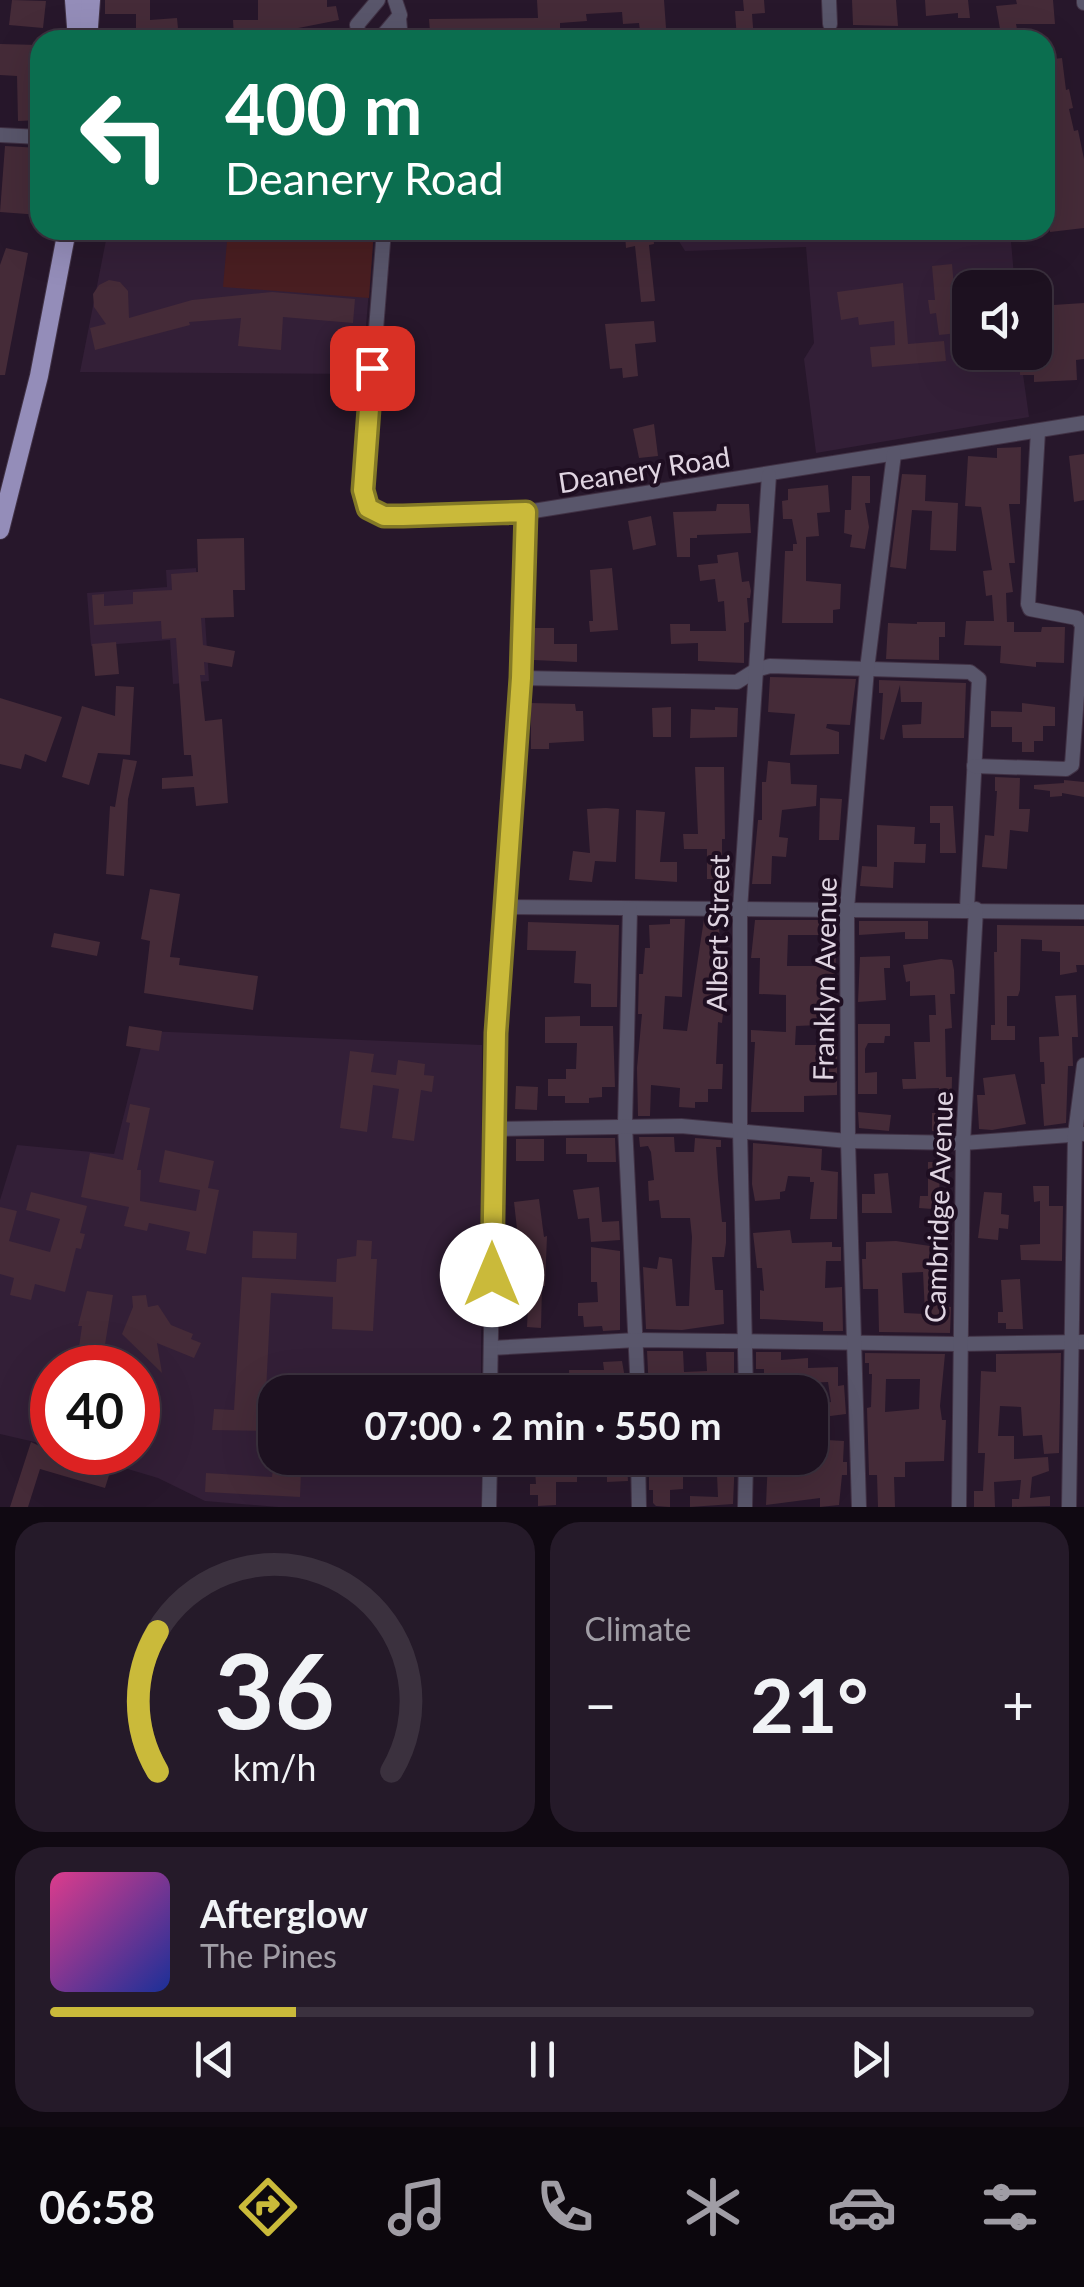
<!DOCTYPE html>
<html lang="en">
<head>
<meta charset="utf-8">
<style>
	:root { --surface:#1d1120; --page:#251a29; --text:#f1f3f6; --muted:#a09da5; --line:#3b313e; --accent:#caba3a }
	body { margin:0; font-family:Lato,sans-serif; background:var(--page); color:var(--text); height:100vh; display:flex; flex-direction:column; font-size:38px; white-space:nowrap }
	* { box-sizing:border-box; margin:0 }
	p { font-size:32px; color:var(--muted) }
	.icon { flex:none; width:55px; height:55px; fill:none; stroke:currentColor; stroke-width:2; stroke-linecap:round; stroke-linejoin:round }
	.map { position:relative; height:1507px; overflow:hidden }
	.side { display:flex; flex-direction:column; gap:15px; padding:15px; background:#100912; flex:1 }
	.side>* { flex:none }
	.banner { position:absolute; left:30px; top:30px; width:1025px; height:210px; border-radius:30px; box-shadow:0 10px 40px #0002,0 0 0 2px var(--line); background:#0b6e4f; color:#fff; overflow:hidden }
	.buttons { position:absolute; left:952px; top:270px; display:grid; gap:20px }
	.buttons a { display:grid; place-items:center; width:100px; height:100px; border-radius:20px; background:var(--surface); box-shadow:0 10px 40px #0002,0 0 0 2px var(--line); font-size:50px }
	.speed { position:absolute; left:30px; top:1345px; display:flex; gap:20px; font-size:50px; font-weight:700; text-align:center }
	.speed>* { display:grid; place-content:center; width:130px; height:130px; border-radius:50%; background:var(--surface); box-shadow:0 10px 40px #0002,0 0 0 2px var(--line); line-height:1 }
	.speed .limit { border:15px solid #d22; background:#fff; color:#111 }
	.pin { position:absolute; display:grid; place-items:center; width:85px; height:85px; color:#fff; margin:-42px; border-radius:20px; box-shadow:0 5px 15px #0006 }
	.me { position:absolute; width:110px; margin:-55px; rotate:0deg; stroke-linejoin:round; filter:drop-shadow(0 0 8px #0008) }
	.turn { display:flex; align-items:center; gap:35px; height:210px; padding:0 30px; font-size:45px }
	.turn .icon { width:130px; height:130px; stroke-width:2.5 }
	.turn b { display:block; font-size:70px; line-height:85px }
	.big { font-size:75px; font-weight:700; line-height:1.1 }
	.side .card { flex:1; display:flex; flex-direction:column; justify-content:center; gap:15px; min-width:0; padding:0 35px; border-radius:30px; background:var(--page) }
	.side .dial { align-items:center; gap:0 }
	.dial svg { height:260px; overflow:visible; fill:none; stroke:var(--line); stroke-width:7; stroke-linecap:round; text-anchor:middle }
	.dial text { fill:var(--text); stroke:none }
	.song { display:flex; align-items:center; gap:30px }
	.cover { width:120px; height:120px; border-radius:15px; background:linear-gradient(135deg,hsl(330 70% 55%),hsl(230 70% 35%)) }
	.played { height:10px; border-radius:5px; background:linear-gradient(90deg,var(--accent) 25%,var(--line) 25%) }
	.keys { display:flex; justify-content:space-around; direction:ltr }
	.heat { display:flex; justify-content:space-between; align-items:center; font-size:55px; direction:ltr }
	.side .tiles { flex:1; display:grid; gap:15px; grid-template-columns:1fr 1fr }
	.card:last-child { grid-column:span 2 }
	.trip { position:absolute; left:258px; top:1375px; width:570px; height:100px; border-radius:30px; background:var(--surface); box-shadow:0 10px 40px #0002,0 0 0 2px var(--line); font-weight:700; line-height:100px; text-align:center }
	.dock { display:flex; height:160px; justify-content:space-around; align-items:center; background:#0c070d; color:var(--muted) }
	.dock .icon { width:70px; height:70px }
	.dock .on { color:var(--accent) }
	.dock b { font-size:45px; color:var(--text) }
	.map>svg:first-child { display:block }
	.built { fill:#331f37 }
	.green { fill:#491e21 }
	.building { fill:#452b38; fill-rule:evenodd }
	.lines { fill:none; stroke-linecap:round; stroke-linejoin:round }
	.minor-casing { stroke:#413245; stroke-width:16 }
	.major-casing { stroke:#413245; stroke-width:20 }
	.minor { stroke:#59566b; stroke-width:14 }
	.major { stroke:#948db9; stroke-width:18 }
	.route-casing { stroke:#837926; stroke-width:25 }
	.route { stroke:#caba3a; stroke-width:18 }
	.labels { text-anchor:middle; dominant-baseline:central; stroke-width:8; stroke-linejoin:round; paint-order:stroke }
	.street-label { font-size:28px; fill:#e0d5e2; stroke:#1e0e21 }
</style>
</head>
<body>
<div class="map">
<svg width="1084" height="1507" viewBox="0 0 1084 1507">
	<rect width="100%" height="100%" fill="#27172b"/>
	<g class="built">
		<path d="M994 28V40H417L429 34Z"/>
		<path d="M108 230H374L362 374 80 372Z"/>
		<path d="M672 230H1010L1015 287 970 288V352L1020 353 1029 417 816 453 804 359 814 343 806 247 685 251Z"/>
		<path d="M196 568 199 617 205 618 209 681 173 684 170 640 91 646 87 593 167 587 166 570Z"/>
		<path d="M145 1031 482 1045 481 1392H275V1458H481V1507H278L205 1501 158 1478 74 1453 138 1452V1368H52V1446L0 1434V1200L17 1145 114 1154Z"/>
	</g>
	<path class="green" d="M228 230H374L369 298 223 287Z"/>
	<g class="building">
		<path d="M12 0 46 1 43 28 9 25Z"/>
		<path d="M105 0H150V20L177 18 179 39 165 40 164 29H136V14H105Z"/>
		<path d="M258 0H327V7L336 6 339 20 273 33 234 38 233 20H258Z"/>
		<path d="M537 0H664L666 28 640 31 639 23 623 24 622 12 586 14 587 21 560 23V35H543L542 30 430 32 429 19 538 18Z"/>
		<path d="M743 0H764L765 13 752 14 754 40H737L735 11H744Z"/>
		<path d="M852 0H896L898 26 853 25Z"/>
		<path d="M925 0H968L970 18H958V13L926 16Z"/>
		<path d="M1016 0H1053L1055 24H1016L1019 40H1002L996 6 1017 4Z"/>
		<path d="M0 44 39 45 40 120 18 121 17 76 0 75Z"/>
		<path d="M1062 58 1066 90 1069 89 1073 108 1069 109 1074 131 1078 130 1084 159V228L1050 232 1048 214 1053 213 1050 191H1054L1051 159 1045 160V149L1050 148 1045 122V60Z"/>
		<path d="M5 146 40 148V215L0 212Z"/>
		<path d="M653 232 654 244 649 245 655 301 641 302 635 246 626 248 625 235Z"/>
		<path d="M6 248 28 253 5 375H0V265Z"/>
		<path d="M952 264 958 333 939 335 936 313 930 314 928 300H935L932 266Z"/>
		<path d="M109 280 120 282 128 291 129 318 192 300 272 292 355 299 353 323 283 317 281 350 238 346 241 318 189 322 190 325 95 350 90 328 106 324 94 307 93 294 99 285Z"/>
		<path d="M903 283 908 344 944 341 946 361 872 367 870 347 895 345 894 321 859 325 858 317 841 320 837 292Z"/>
		<path d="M1052 296 1053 305 1084 303V359L1076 360 1077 380 1034 382V375H1020L1019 352H1035V297Z"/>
		<path d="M654 321 656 342 635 344 638 376 623 378 622 368 610 369 605 324Z"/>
		<path d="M654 424 658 456 639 458 633 429Z"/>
		<path d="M1021 447 1020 504H1009L1015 563H1009L1013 592 1006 593 1007 622H1014V632H1041L1042 627H1065L1064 663 1036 662V667L1000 663 1001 646 964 645 966 621H994L992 595 986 596 983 571 992 570 981 507 965 506 968 456 997 458V448Z"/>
		<path d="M1084 454V500L1074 502 1069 456Z"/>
		<path d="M902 474 926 475 925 501 958 503 956 551 930 550 932 511 912 510 906 569 890 567Z"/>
		<path d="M852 476H870V503H865L869 527 865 549 850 547 852 535 844 533 845 510H851Z"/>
		<path d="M828 485 830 512 817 513 819 536 806 537V581L841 584 840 609 833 610V623H782L785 551H793V544H797L792 519H783L782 501 788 500V489Z"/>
		<path d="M717 504H749L751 533 697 535V538H690V557H677L673 512 716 511Z"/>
		<path d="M651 516 656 545 633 550 628 521Z"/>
		<path d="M244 538 245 590H233L234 617 201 618 203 645 235 651 232 667 204 662 205 675H200L205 721 222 719 228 803 196 806 194 787 162 789V778L193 776 191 755H184L176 638 162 639 161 621 94 625 92 595 104 594V606L133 604V592L172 590 171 574 198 572 197 539Z"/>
		<path d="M738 552 742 582 749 581 751 591 750 598H747L749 622 744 623V663L698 661V643L671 644 670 624H690V631H726L724 601 718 602 715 579 700 581 698 565 718 563 717 555Z"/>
		<path d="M612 568 618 630 590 632 589 621H593L590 570Z"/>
		<path d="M917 622H945V637H939V660L886 659 888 623 917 624Z"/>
		<path d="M534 628H554V644H577V662L534 660Z"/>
		<path d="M116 642 119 674 95 676 92 644Z"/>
		<path d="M770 677 856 679 850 725 827 724 826 728 839 732V754L790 755 795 714 768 712Z"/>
		<path d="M879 680 966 683 964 738H903L902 725 921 724 922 702H901L900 685 884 740 880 739 883 693H879Z"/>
		<path d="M116 686 134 687 130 755 98 753 89 785 62 777 82 706 115 716Z"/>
		<path d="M0 698 62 717 46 762 25 754 21 769 0 764Z"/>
		<path d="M531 703 575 704 576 711H583L584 741 549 743V749H531Z"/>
		<path d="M1022 703 1055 707V726H1043V741H1034V752H1022V742H1012V727H991V711L1022 712Z"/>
		<path d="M671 707V737H653L652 708Z"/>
		<path d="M715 707 738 708 737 737 690 738 691 709 715 710Z"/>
		<path d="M123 759 137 761 128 799 124 876 106 874 110 806 115 807Z"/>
		<path d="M768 761 790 763 791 784 817 785 816 806 782 810 779 837 788 838 786 857 772 856 771 884H752L758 820H762V782H766Z"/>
		<path d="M695 767H724L725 839H722V879H707V849H684L683 834H698Z"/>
		<path d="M995 777 1020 778 1019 809H1030L1028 832 1010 830 1007 869 982 867 985 835 994 836 997 791H995Z"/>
		<path d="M1064 780 1084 782V797L1062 793V796L1050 797V791L1034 789V785L1064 783Z"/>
		<path d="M820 798 842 799 839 840H819Z"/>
		<path d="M930 806H953L956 853H940V823H930Z"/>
		<path d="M606 808 619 809 616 862 595 861 592 882 569 880 573 851 590 853 587 809Z"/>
		<path d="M636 810 665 812 660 862H677V882L635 879Z"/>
		<path d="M877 825 915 827 914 844H926L925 863 894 862 893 888 860 886 862 866 877 867Z"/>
		<path d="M150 889 180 894 170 957 180 958 179 965 258 976 253 1010 144 993 150 941 141 939Z"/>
		<path d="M670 919H685L682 997 665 996 663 1029 687 1031 704 919H718L721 949H724L716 1003 724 1004 722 1023 718 1022 716 1064H723L722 1089H708V1102H695V1108L679 1107 680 1088 651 1085 650 1116H638L637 1068 642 1014H638L639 974H643L645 948H650L649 925 670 924Z"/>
		<path d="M755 920H831L830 935H788L787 966H822V954H836L835 999 820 1000 821 1025 796 1026 795 1045H818V1039H837V1095L804 1096V1112H751L755 1042H751V1030L786 1032V995L759 994 760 958H751Z"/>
		<path d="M859 921H928V939H905V932L859 935Z"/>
		<path d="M528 922 619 925 617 1007H591V984L574 983 576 951 527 950Z"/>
		<path d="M997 925 1084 926V965H1076L1077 972 1060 975V952L1042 951V940L1021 939 1020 990 1018 996H1007V1026H1015V1040H991V1025H995L994 952H997Z"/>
		<path d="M54 933 100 942 97 956 51 947Z"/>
		<path d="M890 956V968H884L886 1000 858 1002 860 957Z"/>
		<path d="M941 959 952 960 954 970 955 994H950L952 1028 945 1029 946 1077H952L951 1131H932V1113H939V1088L903 1089 902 1079H916L914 1042H930L929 1015H936L935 995 910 996V981L906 982 903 965Z"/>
		<path d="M1076 995 1078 1037H1072L1073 1066H1068L1066 1123 1044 1126 1041 1084H1045L1044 1062H1040L1039 1037 1059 1036 1055 996Z"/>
		<path d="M580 1016V1026H613L615 1087H602V1097L589 1098V1103H565V1096H548V1079H566V1069H576L577 1043H545V1017Z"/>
		<path d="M858 1024H890V1036H885L884 1043H868L865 1049V1073L877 1072V1094H858Z"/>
		<path d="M129 1026 162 1031 159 1051 126 1046Z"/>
		<path d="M350 1051 374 1054 371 1072 396 1075 398 1060 425 1064 424 1075 434 1076 432 1092 421 1090 414 1141 392 1138 399 1089 373 1085 367 1132 340 1128Z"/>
		<path d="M1015 1074 1026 1124 992 1130 979 1129 977 1095H985L983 1078Z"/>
		<path d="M516 1086 538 1087 537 1110 515 1109Z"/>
		<path d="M130 1104 150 1108 137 1170H141L140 1201 196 1211 200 1190 159 1182 165 1150 214 1161 208 1188 219 1190 206 1254 186 1250 190 1232 149 1223 147 1231 124 1226 129 1207 81 1197 90 1153 123 1160 130 1123 126 1122Z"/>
		<path d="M858 1112 891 1115 889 1131 859 1128Z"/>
		<path d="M639 1137H674L675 1152H694L695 1138 721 1140V1147H716L718 1179 722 1222H726V1243L724 1257H712L715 1290H723L724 1324 682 1330 646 1329 643 1267 657 1269 659 1257 672 1259 676 1306H689L692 1237 690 1218H661L659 1200 649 1201 648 1181 654 1180 651 1152 648 1146 640 1147Z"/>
		<path d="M566 1138H615L616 1162H587V1154H566Z"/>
		<rect x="516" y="1139" width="28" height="22"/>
		<path d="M753 1143 822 1149 821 1170 838 1172 837 1219H810L814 1182H810V1177L788 1176 785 1191 780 1192V1199L755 1201 752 1184Z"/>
		<path d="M928 1162H949L948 1172H940L939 1197H946L945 1210 919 1208 920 1196H928Z"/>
		<path d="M888 1173 892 1213H862V1194H875L874 1174Z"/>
		<path d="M1033 1186H1049V1206H1063L1062 1261 1021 1260 1020 1245 1040 1244V1201L1034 1202Z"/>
		<path d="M599 1187 602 1222 619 1221 620 1240 591 1242 589 1218 578 1219 573 1190Z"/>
		<path d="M31 1192 87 1206 80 1233 85 1234 81 1249 76 1248 65 1292 35 1284 31 1300 10 1295 14 1278 0 1274V1207L17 1211 9 1241 50 1252 60 1219 26 1210Z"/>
		<path d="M984 1192 1002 1193 1001 1214 1009 1215 1008 1229 999 1228 998 1240 978 1238Z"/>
		<path d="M539 1199 544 1237 547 1236 545 1286H542L541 1328 527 1327 528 1307H515L514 1265H518V1238L514 1202Z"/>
		<path d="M790 1230 792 1243 832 1242V1247H841V1261H826L825 1288 842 1287 843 1331H823V1322L760 1319V1290L764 1291 762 1268H757L753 1233Z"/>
		<path d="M253 1231 297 1233 296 1259 252 1258Z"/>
		<path d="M357 1240 372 1241 371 1259H377L373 1331 332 1329 333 1297 271 1293 265 1411 275 1412V1431L212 1430 214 1409 234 1410 242 1277 336 1282 337 1259 356 1256Z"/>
		<path d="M896 1241 930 1246 928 1270 941 1271V1306L951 1307 950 1333 879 1332 878 1289H863L862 1259H866V1242ZM923 1272 925 1314 904 1313 902 1273Z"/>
		<path d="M591 1247 620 1251V1330L603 1331 602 1326 584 1327 583 1316H578V1303L598 1302 597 1282H591Z"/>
		<path d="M1020 1279 1023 1329H1006V1323H998V1312H1003L1001 1280Z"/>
		<path d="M87 1291 113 1295 104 1351 79 1347 82 1326H78Z"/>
		<path d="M146 1295 148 1307 158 1305 171 1325 193 1334 191 1339 201 1343 194 1358 157 1343 162 1373 122 1334 133 1307 132 1296Z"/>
		<path d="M647 1351H683L684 1372 707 1371 706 1352H734V1392L649 1391Z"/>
		<path d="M756 1352H781V1360L808 1358V1368L838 1367V1386L844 1385 846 1414 815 1418 814 1404 831 1402 828 1382 783 1384V1392H764V1369H756Z"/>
		<path d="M865 1353 945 1354 940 1406 942 1420H946L944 1461 905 1462V1477H894L895 1507H878L877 1475H869L867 1408 871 1407 872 1374H869V1363H865ZM886 1379H920L919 1409 885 1412Z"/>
		<path d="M1061 1353 1059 1453 1044 1454 1042 1435 1023 1436 1021 1407 1000 1406 998 1436H1014V1459L1048 1457 1049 1471 1032 1477 1030 1498 1050 1496V1506L1012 1507V1499H1019L1021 1480 994 1482 995 1507H974V1491H983L985 1453H978L981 1371 996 1372V1354Z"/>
		<path d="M622 1361 627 1390 612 1391V1382L584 1383V1392H570L569 1370H604L603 1362Z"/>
		<path d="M810 1439 844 1441 843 1462H847V1475H842L839 1505 820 1507V1498L766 1505 768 1458H810Z"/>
		<path d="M31 1442 52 1452 111 1469 105 1488 40 1469 28 1507H10Z"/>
		<path d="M274 1458H315V1471H301L300 1497 205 1492 206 1473 272 1477Z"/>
		<path d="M534 1458H623L624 1463H627L628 1481 607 1482V1466L577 1468V1482H556V1505L538 1506V1495H530V1484H536Z"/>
		<path d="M649 1458H735L733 1504 690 1507V1496L718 1497 717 1475 683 1477V1489L670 1490V1507L656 1506 653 1503V1490H649Z"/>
	</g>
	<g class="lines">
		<g class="minor-casing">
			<g id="minor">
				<path d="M829 0 830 24"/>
				<path d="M1084 0V3"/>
				<path d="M399 18 401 40"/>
				<path d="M360 40 357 25 378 0"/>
				<path d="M379 40 400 15 395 0"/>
				<path d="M0 135 40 137"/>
				<path d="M384 230 363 490 368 508 384 515 527 512 1084 423"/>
				<path d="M521 678 737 682 756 670 770 666 970 672 979 679 967 908"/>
				<path d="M974 766 1066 769 1072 765 1082 625 1077 618 1030 609 1028 604 1038 431"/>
				<path d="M503 907 1084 912"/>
				<path d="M630 909 625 1125 638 1392"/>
				<path d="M492 1129 681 1126 848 1141 963 1143 1084 1134"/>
				<path d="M491 1348 637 1340 959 1344 1084 1342"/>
				<path d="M490 1392 496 1033 521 678 527 512"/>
				<path d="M746 1392 740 1131V910L769 475"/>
				<path d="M638 1458 639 1507"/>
				<path d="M489 1507 490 1458"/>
				<path d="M745 1507 746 1458"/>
				<path d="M859 1507 848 1141 847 909 867 669 894 454"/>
				<path d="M959 1507 963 1143 976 909"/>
				<path d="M1069 1507 1075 1134 1084 1065"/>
			</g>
		</g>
		<g class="major-casing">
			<g id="major">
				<path d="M74 0 77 40"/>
				<path d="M88 40 91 0"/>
				<path d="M0 530 39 376 67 230"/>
			</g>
		</g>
		<use href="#minor" class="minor"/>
		<use href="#major" class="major"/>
	</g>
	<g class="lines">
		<g class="route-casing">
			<path id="route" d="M372 368 363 490 368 508 384 516H403L526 512 521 678 496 1033 492 1275"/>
		</g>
		<use href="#route" class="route"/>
	</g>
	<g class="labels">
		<g class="street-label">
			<text transform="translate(644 469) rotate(-9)">Deanery Road</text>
			<text transform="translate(717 933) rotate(-89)">Albert Street</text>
			<text transform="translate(824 979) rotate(-89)">Franklyn Avenue</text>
			<text transform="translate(938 1207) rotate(-88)">Cambridge Avenue</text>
		</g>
	</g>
</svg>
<div class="buttons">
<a><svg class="icon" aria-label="sound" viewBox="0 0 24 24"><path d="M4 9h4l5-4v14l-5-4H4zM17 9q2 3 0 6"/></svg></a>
</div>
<div class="speed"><div class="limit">40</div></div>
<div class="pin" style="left:372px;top:368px;background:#d93025"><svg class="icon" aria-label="arrive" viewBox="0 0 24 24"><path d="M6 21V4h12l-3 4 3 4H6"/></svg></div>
<svg class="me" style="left:492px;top:1275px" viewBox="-20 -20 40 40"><circle r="19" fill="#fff"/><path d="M0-13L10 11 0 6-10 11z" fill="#caba3a"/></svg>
<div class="trip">07:00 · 2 min · 550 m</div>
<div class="banner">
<div class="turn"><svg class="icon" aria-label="left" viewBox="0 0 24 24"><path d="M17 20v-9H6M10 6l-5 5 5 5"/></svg><div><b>400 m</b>Deanery Road</div></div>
</div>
</div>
<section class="side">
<div class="tiles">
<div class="card dial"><svg viewBox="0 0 100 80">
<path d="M14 69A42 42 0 1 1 86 69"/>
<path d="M14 69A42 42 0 0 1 14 26" stroke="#caba3a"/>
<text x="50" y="56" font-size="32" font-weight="700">36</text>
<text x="50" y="72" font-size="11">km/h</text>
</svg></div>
<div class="card"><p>Climate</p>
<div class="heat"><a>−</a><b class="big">21°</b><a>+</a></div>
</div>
<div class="card">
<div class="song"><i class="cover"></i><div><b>Afterglow</b><p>The Pines</p></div></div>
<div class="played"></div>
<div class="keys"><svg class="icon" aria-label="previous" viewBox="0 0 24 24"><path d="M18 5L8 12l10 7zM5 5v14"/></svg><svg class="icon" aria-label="pause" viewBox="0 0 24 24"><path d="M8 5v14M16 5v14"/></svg><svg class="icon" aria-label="next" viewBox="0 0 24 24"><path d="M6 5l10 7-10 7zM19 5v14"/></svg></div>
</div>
</div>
</section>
<nav class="dock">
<b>06:58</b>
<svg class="icon on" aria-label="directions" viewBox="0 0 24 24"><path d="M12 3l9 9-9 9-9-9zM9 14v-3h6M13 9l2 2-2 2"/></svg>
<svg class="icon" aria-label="music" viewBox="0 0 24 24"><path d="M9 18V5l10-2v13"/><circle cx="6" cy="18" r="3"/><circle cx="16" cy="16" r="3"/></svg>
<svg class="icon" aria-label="phone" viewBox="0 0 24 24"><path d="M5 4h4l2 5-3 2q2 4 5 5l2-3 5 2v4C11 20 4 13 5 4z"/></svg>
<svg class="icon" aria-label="climate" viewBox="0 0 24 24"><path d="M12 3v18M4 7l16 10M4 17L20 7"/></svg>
<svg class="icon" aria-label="car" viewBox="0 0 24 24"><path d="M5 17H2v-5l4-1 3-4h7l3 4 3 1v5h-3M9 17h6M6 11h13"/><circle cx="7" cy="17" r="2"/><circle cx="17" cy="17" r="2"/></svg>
<svg class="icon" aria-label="filters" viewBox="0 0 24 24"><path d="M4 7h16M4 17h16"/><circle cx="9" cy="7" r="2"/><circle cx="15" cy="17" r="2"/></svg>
</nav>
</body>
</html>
